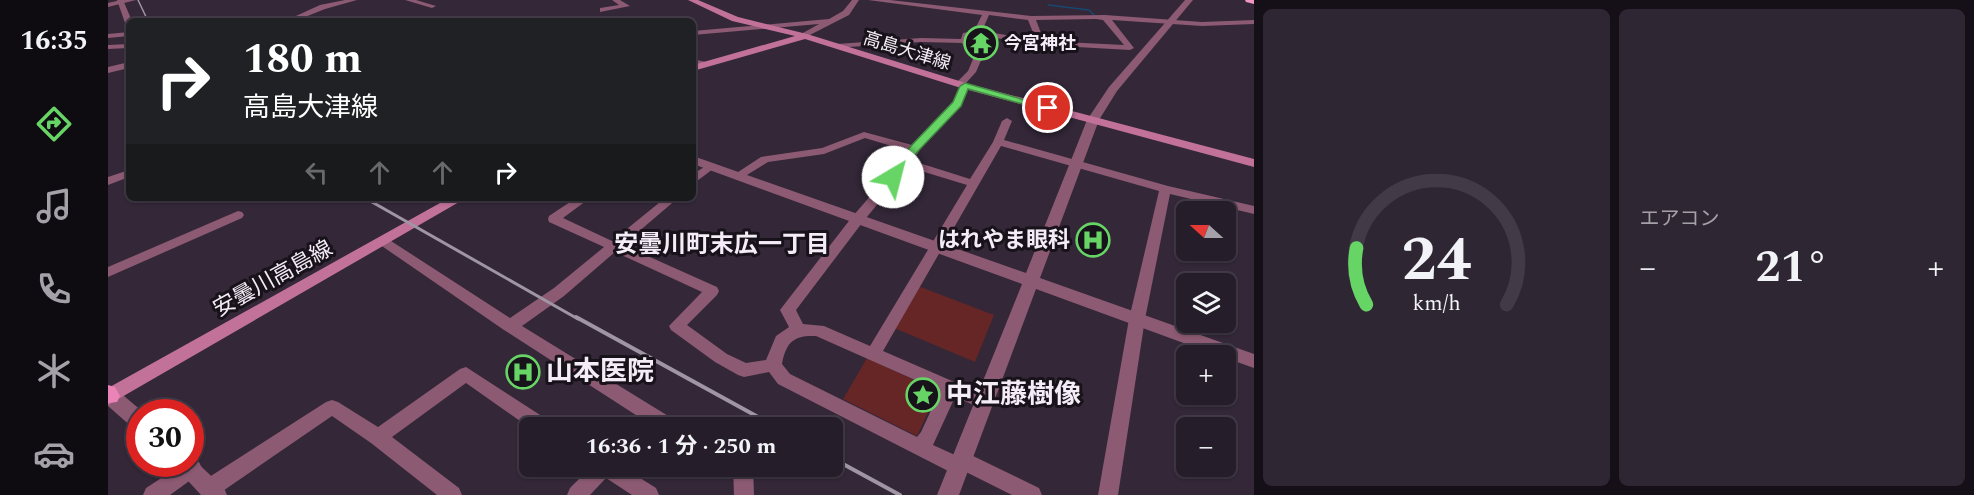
<!DOCTYPE html>
<html lang="ja">
<head>
<meta charset="utf-8">
<style>
	:root { --surface:#261d2a; --page:#2e2632; --text:#f1f3f6; --muted:#a4a2a8; --line:#423b47; --accent:#67d466 }
	body { margin:0; font-family:Spectral,"Noto Sans JP",serif; background:var(--page); color:var(--text); height:100vh; display:flex; flex-direction:column; font-size:22px; white-space:nowrap }
	* { box-sizing:border-box; margin:0 }
	p { font-size:20px; color:var(--muted) }
	.icon { flex:none; width:33px; height:33px; fill:none; stroke:currentColor; stroke-width:2; stroke-linecap:round; stroke-linejoin:round }
	.map { position:relative; flex:1; overflow:hidden }
	.panel { display:flex; flex-direction:column; gap:9px; padding:9px; background:#151017; width:720px }
	.panel>* { flex:none }
	.guide { position:absolute; left:18px; top:18px; width:570px; height:183px; border-radius:9px; box-shadow:0 2px 4px #0004,0 0 0 2px var(--line); background:#202124; color:#fff; overflow:hidden }
	.needle { width:39px; rotate:291deg }
	.tools { position:absolute; left:1068px; top:201px; display:grid; gap:12px }
	.tools a { display:grid; place-items:center; width:60px; height:60px; border-radius:9px; background:var(--surface); box-shadow:0 2px 4px #0004,0 0 0 2px var(--line); font-size:30px }
	.speed { position:absolute; left:18px; top:399px; display:flex; gap:12px; font-size:30px; font-weight:700; text-align:center }
	.speed>* { display:grid; place-content:center; width:78px; height:78px; border-radius:50%; background:var(--surface); box-shadow:0 2px 4px #0004,0 0 0 2px var(--line); line-height:1 }
	.speed .limit { border:9px solid #d22; background:#fff; color:#111 }
	.pin { position:absolute; display:grid; place-items:center; width:51px; height:51px; color:#fff; margin:-26px; border:3px solid #fff; border-radius:50%; box-shadow:0 2px 6px #0007 }
	.me { position:absolute; width:66px; margin:-33px; rotate:37deg; stroke-linejoin:round; filter:drop-shadow(0 0 4px #0008) }
	.turn { display:flex; align-items:center; gap:21px; height:126px; padding:0 18px; font-size:27px }
	.turn .icon { width:78px; height:78px; stroke-width:2.5 }
	.turn b { display:block; font-size:42px; line-height:51px }
	.lanes { display:flex; align-items:center; height:57px; padding:0 18px; background:#0003; justify-content:center; gap:30px; direction:ltr }
	.lanes .off { opacity:.35 }
	.big { font-size:45px; font-weight:700; line-height:1.1 }
	.panel .tile { flex:1; display:flex; flex-direction:column; justify-content:center; gap:9px; min-width:0; padding:0 21px; border-radius:9px; background:var(--page) }
	.panel .dial { align-items:center; gap:0 }
	.dial svg { height:156px; overflow:visible; fill:none; stroke:var(--line); stroke-width:7; stroke-linecap:round; text-anchor:middle }
	.dial text { fill:var(--text); stroke:none }
	.heat { display:flex; justify-content:space-between; align-items:center; font-size:33px; direction:ltr }
	.panel .tiles { flex:1; display:grid; gap:9px; grid-template-columns:repeat(2,1fr) }
	.trip { position:absolute; left:411px; top:417px; width:324px; height:60px; border-radius:9px; background:var(--surface); box-shadow:0 2px 4px #0004,0 0 0 2px var(--line); font-weight:700; line-height:60px; text-align:center }
	main { display:flex; flex:1; min-height:0 }
	.dock { display:flex; flex-direction:column; width:108px; justify-content:space-around; align-items:center; background:#0f0c11; color:var(--muted) }
	.dock .icon { width:42px; height:42px }
	.dock .selected { color:var(--accent) }
	.dock b { font-size:27px; color:var(--text) }
	.map>svg:first-child { display:block }
	.green { fill:#652625 }
	.lines { fill:none; stroke-linecap:round; stroke-linejoin:round }
	.stream { stroke:#17486f; stroke-width:1.5 }
	.minor { fill:#8c5a72; fill-rule:evenodd }
	.tertiary { fill:#8c5a72; fill-rule:evenodd }
	.secondary { fill:#c27299; fill-rule:evenodd }
	.primary { fill:#eb83b8; fill-rule:evenodd }
	.trunk { fill:#f096c2; fill-rule:evenodd }
	.rail-far2 { stroke:#9f95a3; stroke-width:1.5 }
	.rail-far1 { stroke:#9f95a3; stroke-width:3 }
	.rail { stroke:#9f95a3; stroke-width:4 }
	.route { fill:#67d466; stroke:#438a42; stroke-width:1.5 }
	.labels { text-anchor:middle; dominant-baseline:central; stroke-width:6; stroke-linejoin:round; paint-order:stroke }
	.far-poi-label { font-size:18px; font-weight:bold; fill:#f4ecf7; stroke:#18121a; text-anchor:start }
	.far-street-label { font-size:18px; fill:#f4ecf7; stroke:#18121a }
	.poi-label { font-size:22px; font-weight:bold; fill:#f4ecf7; stroke:#18121a; text-anchor:end }
	.street-label { font-size:22px; fill:#f4ecf7; stroke:#18121a }
	.neighbourhood-label { font-size:24px; font-weight:bold; fill:#f4ecf7; stroke:#18121a }
	.near-poi-label { font-size:27px; font-weight:bold; fill:#f4ecf7; stroke:#18121a; text-anchor:start }
</style>
</head>
<body>
<main>
<nav class="dock">
<b>16:35</b>
<svg class="icon selected" aria-label="directions" viewBox="0 0 24 24"><path d="M12 3l9 9-9 9-9-9zM9 14v-3h6M13 9l2 2-2 2"/></svg>
<svg class="icon" aria-label="music" viewBox="0 0 24 24"><path d="M9 18V5l10-2v13"/><circle cx="6" cy="18" r="3"/><circle cx="16" cy="16" r="3"/></svg>
<svg class="icon" aria-label="phone" viewBox="0 0 24 24"><path d="M5 4h4l2 5-3 2q2 4 5 5l2-3 5 2v4C11 20 4 13 5 4z"/></svg>
<svg class="icon" aria-label="climate" viewBox="0 0 24 24"><path d="M12 3v18M4 7l16 10M4 17L20 7"/></svg>
<svg class="icon" aria-label="car" viewBox="0 0 24 24"><path d="M5 17H2v-5l4-1 3-4h7l3 4 3 1v5h-3M9 17h6M6 11h13"/><circle cx="7" cy="17" r="2"/><circle cx="17" cy="17" r="2"/></svg>
</nav>
<div class="map">
<svg width="1146" height="495" viewBox="0 0 1146 495">
	<rect width="100%" height="100%" fill="#332738"/>
	<g class="green">
		<path d="M810 286 886 315 867 362 786 328Z"/>
		<path d="M759 358 830 391 809 436 735 399Z"/>
	</g>
	<g class="lines">
		<path class="stream" d="M940 5 981 10 987 16"/>
		<g class="minor">
			<path d="M9 0H15L24 21H21V25L17 23Z"/>
			<path d="M237 0H249L217 9 187 21H177L212 5Z"/>
			<path d="M297 0H308L328 6 324 8Z"/>
			<path d="M504 0H512L522 6 492 12V8L511 5Z"/>
			<path d="M744 0H751L741 15 696 38 692 36 693 34 711 24 585 35V31L721 19 735 11Z"/>
			<path d="M760 0H782L923 16 997 15 1094 22 1146 20V24L1094 26 1004 20 1026 48 1022 50 933 45 869 35 862 37 863 45 877 51 868 72 858 83 862 86C847 118 821 132 805 161L862 179 885 142 894 121 899 118 904 121 896 140 1060 186 1146 206V214L1062 194 1037 319 1010 495H990L1021 319 1051 191 893 146 775 351 881 397 884 402 881 407 875 409 847 397 825 445 847 455 854 451 861 454 931 488 934 495H904L858 472 851 476 844 473 670 384 661 372 636 377 630 375 607 362 563 330 561 326 594 292 507 252 456 296 414 326 570 422 573 428H548L396 330 268 242 270 239H280L402 318 446 288 496 247 441 222 440 219 441 216 468 198H482L455 218 504 241 557 198H570L515 245 609 287 611 291 609 295 579 325 619 354 638 363 658 360 668 336 681 327 672 310 675 306 744 217 793 161 800 151 757 138 716 154 660 162 634 178H626L624 176 653 157 714 148 756 132 804 145 845 102 852 87 847 84 860 71 868 52 857 49 854 43 813 42 726 48V44H729L813 38 853 39 855 33 866 31 874 15ZM881 15 920 20 928 40 874 31ZM988 19 995 20 1016 45 936 41 928 20ZM800 167 859 185 762 346 716 326 695 324 688 310 754 223ZM708 336 832 391 813 432 809 437 682 374 674 364C678 342 686 335 708 336Z"/>
			<path d="M21 32V36L0 38V34Z"/>
			<path d="M21 44V48L0 49V45Z"/>
			<path d="M585 59 602 63 598 66 585 65Z"/>
			<path d="M21 62V68L0 73V67Z"/>
			<path d="M601 164 607 167 605 169 585 184V174Z"/>
			<path d="M21 170V177L0 185V177Z"/>
			<path d="M130 211 134 212 136 215 134 218 0 277V267Z"/>
			<path d="M358 367 443 422 446 428H422L358 383 284 437 351 488 354 495H329L263 443 224 416 109 495H95L92 488 95 481 218 402 224 400 230 402 270 427 352 369Z"/>
			<path d="M84 459 91 462 94 468 91 474 62 495H35L38 488 75 464H82Z"/>
			<path d="M484 466H513L548 488 551 495H524L498 478 482 495H459L462 488Z"/>
			<path d="M625 466H645L646 495H626Z"/>
		</g>
		<g class="tertiary">
			<path d="M13 0H28L0 7V3Z"/>
			<path d="M1077 0H1085L1009 91 991 120 932 278 1146 354V368L1118 358V356H1111L928 289 851 495H829L914 284 585 164V156L918 273 979 120 1001 87Z"/>
			<path d="M2 388 9 390 35 412H32V430L25 428 0 406V389Z"/>
			<path d="M82 456 116 488 119 495H93L71 471 68 464H82Z"/>
		</g>
		<g class="secondary">
			<path d="M580 0H590L630 17 699 34 861 84 1146 159V167L853 88 697 39 585 71V65L687 36 624 21Z"/>
			<path d="M341 198H358L0 405V388Z"/>
		</g>
		<path class="primary" d="M0 385 7 387 12 396 9 402 0 403Z"/>
		<path class="trunk" d="M1137 0H1146V4L1138 2Z"/>
		<path class="rail-far2" d="M30 0 40 21"/>
		<path class="rail-far1" d="M257 198 470 319"/>
		<g class="rail">
			<path d="M468 317 670 428"/>
			<path d="M724 458 792 495"/>
		</g>
	</g>
	<path class="route" d="M857 83 945 108 940 111 860 89 853 106 810 151 790 180H781L780 177 803 146 845 102 852 86Z"/>
	<defs>
		<g id="temple-ring" transform="scale(1.725)"><circle r="9.5" fill="#18121a" stroke="#67d466" stroke-width="1.5"/><path d="M0-6L5-2H3V0L6.5 2.5H4V6H1.5V3h-3V6H-4V2.5H-6.5L-3 0V-2H-5Z" fill="#67d466"/></g>
		<g id="hospital-ring" transform="scale(1.725)"><circle r="9.5" fill="#18121a" stroke="#67d466" stroke-width="1.5"/><path d="M-5-5h3v3.5h4V-5h3V5h-3V1.5h-4V5h-3Z" fill="#67d466"/></g>
		<g id="sight-ring" transform="scale(1.725)"><circle r="9.5" fill="#18121a" stroke="#67d466" stroke-width="1.5"/><path d="M0-6L1.8-2.2L6-1.7L2.9 1.2L3.7 5.4L0 3.3L-3.7 5.4L-2.9 1.2L-6-1.7L-1.8-2.2Z" fill="#67d466"/></g>
	</defs>
	<g fill-rule="evenodd">
		<use href="#temple-ring" x="873" y="43"/>
		<use href="#hospital-ring" x="985" y="240"/>
		<use href="#hospital-ring" x="415" y="372"/>
		<use href="#sight-ring" x="815" y="395"/>
	</g>
	<g class="labels">
		<g class="far-poi-label">
			<text x="896" y="43">今宮神社</text>
		</g>
		<g class="far-street-label">
			<text transform="translate(799 51) rotate(17)">高島大津線</text>
		</g>
		<g class="poi-label">
			<text x="962" y="240">はれやま眼科</text>
		</g>
		<g class="street-label">
			<text transform="translate(165 279) rotate(-29)">安曇川高島線</text>
		</g>
		<g class="neighbourhood-label">
			<text x="614" y="245">安曇川町末広一丁目</text>
		</g>
		<g class="near-poi-label">
			<text x="438" y="372">山本医院</text>
			<text x="838" y="395">中江藤樹像</text>
		</g>
	</g>
</svg>
<div class="tools">
<a><svg class="needle" viewBox="-14 -14 28 28"><path d="M0-13l5 13h-10z" fill="#e53935"/><path d="M0 13l5-13h-10z" fill="#a4a2a8"/></svg></a>
<a><svg class="icon" aria-label="layers" viewBox="0 0 24 24"><path d="M12 4l9 5-9 5-9-5zM3 14l9 5 9-5"/></svg></a>
<a>+</a>
<a>−</a>
</div>
<div class="speed"><div class="limit">30</div></div>
<div class="pin" style="left:940px;top:108px;background:#d93025"><svg class="icon" aria-label="arrive" viewBox="0 0 24 24"><path d="M6 21V4h12l-3 4 3 4H6"/></svg></div>
<svg class="me" style="left:785px;top:177px" viewBox="-20 -20 40 40"><circle r="19" fill="#fff"/><path d="M0-13L10 11 0 6-10 11z" fill="#67d466"/></svg>
<div class="trip">16:36 · 1 分 · 250 m</div>
<div class="guide">
<div class="turn"><svg class="icon" aria-label="right" viewBox="0 0 24 24"><path d="M7 20v-9h11M14 6l5 5-5 5"/></svg><div><b>180 m</b>高島大津線</div></div>
<div class="lanes"><svg class="icon off" aria-label="left" viewBox="0 0 24 24"><path d="M17 20v-9H6M10 6l-5 5 5 5"/></svg><svg class="icon off" aria-label="ahead" viewBox="0 0 24 24"><path d="M12 20V5M6 11l6-6 6 6"/></svg><svg class="icon off" aria-label="ahead" viewBox="0 0 24 24"><path d="M12 20V5M6 11l6-6 6 6"/></svg><svg class="icon" aria-label="right" viewBox="0 0 24 24"><path d="M7 20v-9h11M14 6l5 5-5 5"/></svg></div>
</div>
</div>
<section class="panel">
<div class="tiles">
<div class="tile dial"><svg viewBox="0 0 100 80">
<path d="M14 69A42 42 0 1 1 86 69"/>
<path d="M14 69A42 42 0 0 1 9 40" stroke="#67d466"/>
<text x="50" y="56" font-size="32" font-weight="700">24</text>
<text x="50" y="72" font-size="11">km/h</text>
</svg></div>
<div class="tile"><p>エアコン</p>
<div class="heat"><a>−</a><b class="big">21°</b><a>+</a></div>
</div>
</div>
</section>
</main>
</body>
</html>
